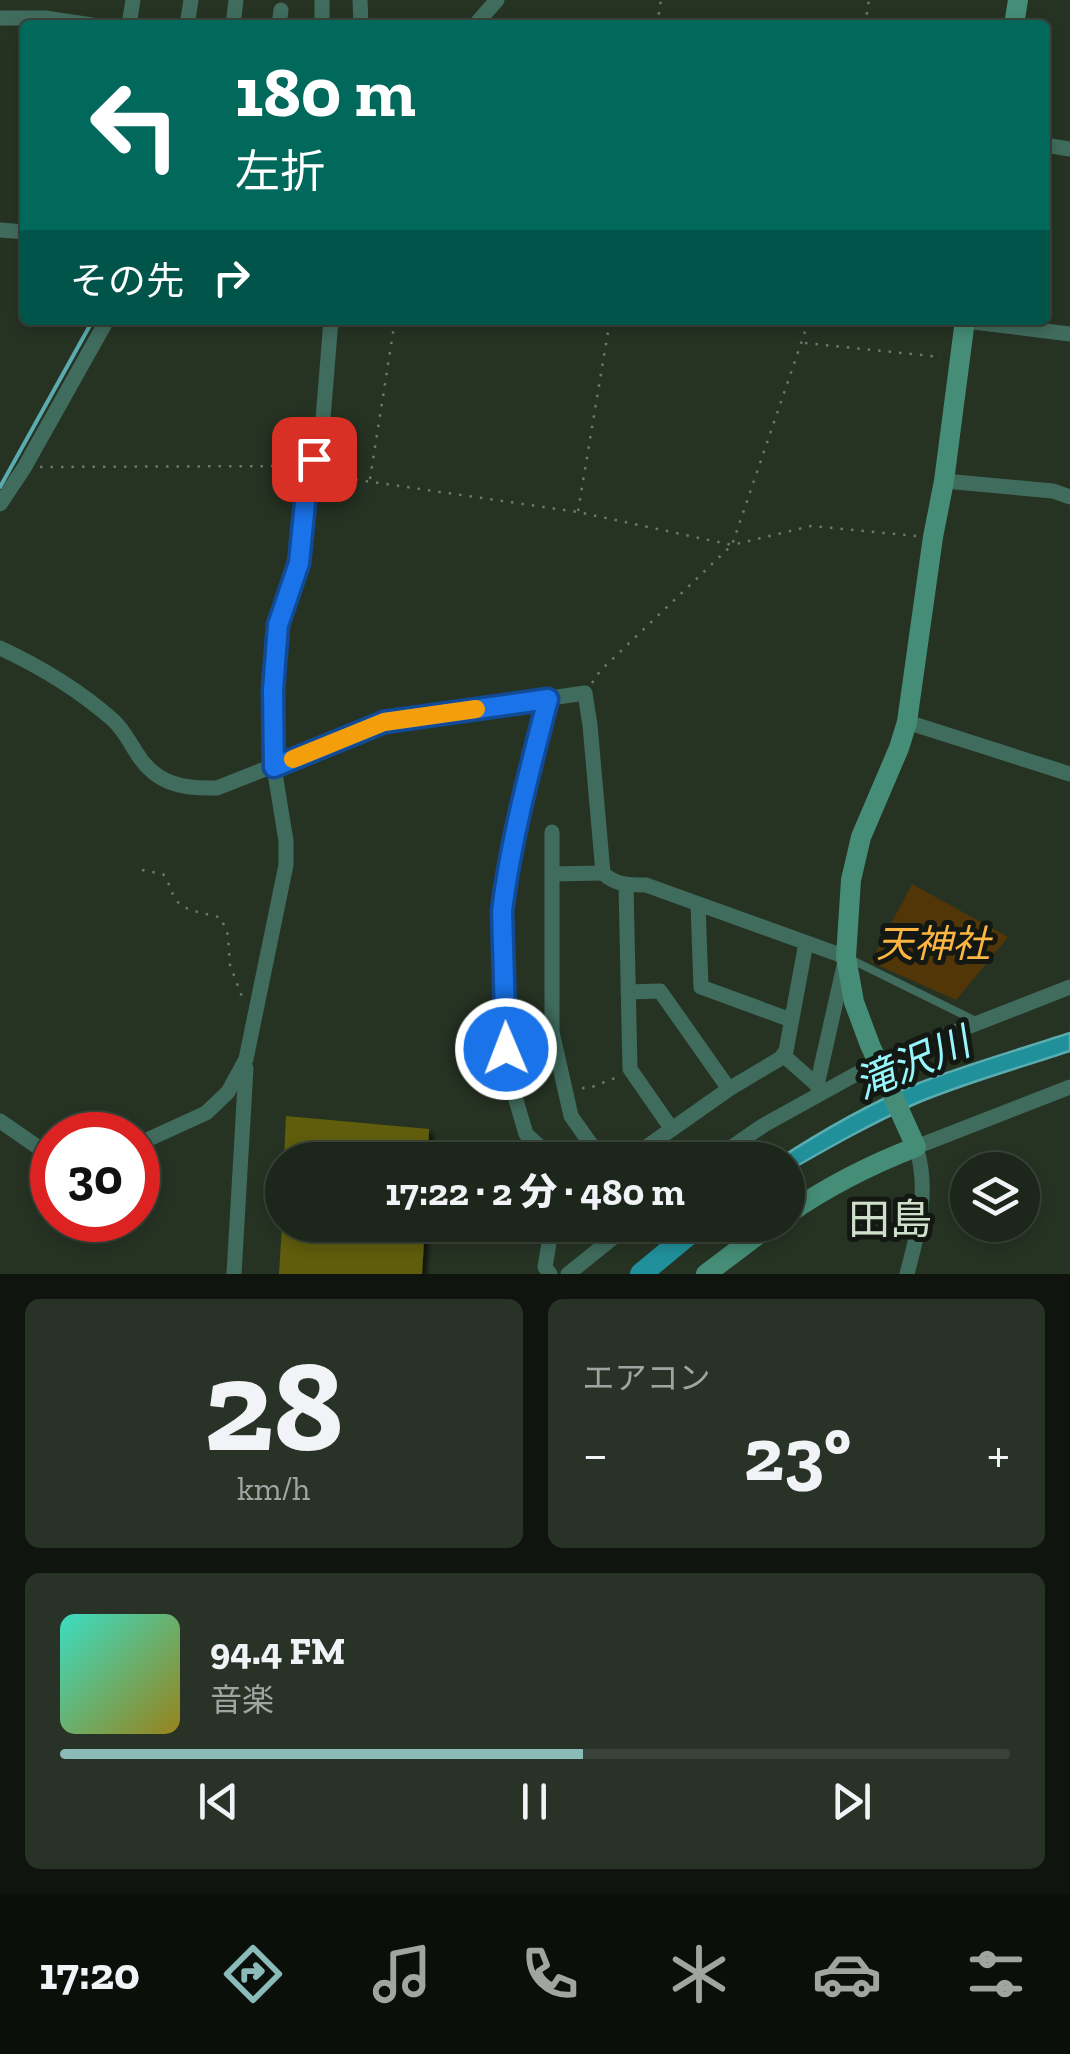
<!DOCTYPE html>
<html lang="ja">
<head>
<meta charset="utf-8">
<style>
	:root { --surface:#1c261a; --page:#293227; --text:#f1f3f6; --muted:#a0a5a2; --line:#3a4339; --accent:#8bbbb9 }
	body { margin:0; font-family:"Zilla Slab","Noto Sans JP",serif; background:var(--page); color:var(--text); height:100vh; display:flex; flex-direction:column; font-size:38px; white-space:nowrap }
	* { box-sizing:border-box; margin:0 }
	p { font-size:32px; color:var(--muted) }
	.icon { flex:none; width:55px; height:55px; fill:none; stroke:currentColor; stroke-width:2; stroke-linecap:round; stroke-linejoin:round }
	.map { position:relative; height:1274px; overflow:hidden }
	.side { display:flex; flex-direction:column; gap:25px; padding:25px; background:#0f150e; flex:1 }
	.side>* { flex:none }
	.top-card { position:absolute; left:20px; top:20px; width:1030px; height:305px; border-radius:10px; box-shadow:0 5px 15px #0003,0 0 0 2px var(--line); background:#00695c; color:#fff; overflow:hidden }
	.buttons { position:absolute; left:950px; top:1152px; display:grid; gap:20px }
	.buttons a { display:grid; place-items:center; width:90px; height:90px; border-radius:50%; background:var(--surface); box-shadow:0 5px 15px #0003,0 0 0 2px var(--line); font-size:50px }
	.speed { position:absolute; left:30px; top:1112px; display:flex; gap:20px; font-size:50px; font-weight:700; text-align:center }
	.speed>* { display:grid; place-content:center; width:130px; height:130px; border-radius:50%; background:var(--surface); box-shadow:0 5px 15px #0003,0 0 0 2px var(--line); line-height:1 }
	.speed .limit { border:15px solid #d22; background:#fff; color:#111 }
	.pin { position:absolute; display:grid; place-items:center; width:85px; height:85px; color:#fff; margin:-42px; border-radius:20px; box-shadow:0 5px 15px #0006 }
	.me { position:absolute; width:110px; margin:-55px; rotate:359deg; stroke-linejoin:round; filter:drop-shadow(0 0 8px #0008) }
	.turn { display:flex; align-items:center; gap:35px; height:210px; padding:0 50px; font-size:45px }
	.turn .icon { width:130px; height:130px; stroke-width:2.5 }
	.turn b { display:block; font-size:70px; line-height:85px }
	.then { display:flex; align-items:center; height:95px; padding:0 50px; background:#0003; gap:20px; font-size:38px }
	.big { font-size:75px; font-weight:800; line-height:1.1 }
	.side .widget { flex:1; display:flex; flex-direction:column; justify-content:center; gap:15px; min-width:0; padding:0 35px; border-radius:15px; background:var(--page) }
	.side .dial { align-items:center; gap:0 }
	.dial b { font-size:130px; line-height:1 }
	.song { display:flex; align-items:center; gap:30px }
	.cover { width:120px; height:120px; border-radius:15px; background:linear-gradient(135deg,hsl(170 70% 55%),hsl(50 70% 35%)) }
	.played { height:10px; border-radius:5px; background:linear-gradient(90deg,var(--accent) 55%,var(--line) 55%) }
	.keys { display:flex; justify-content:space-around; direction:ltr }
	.heat { display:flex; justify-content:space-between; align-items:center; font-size:55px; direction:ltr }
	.side .tiles { flex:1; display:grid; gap:25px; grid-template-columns:1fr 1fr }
	.widget:last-child { grid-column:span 2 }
	.trip { position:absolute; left:265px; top:1142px; width:540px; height:100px; border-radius:50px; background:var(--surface); box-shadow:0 5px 15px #0003,0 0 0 2px var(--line); font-weight:800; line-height:100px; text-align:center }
	.menu { display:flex; height:160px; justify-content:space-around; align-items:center; background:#0b0f0a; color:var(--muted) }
	.menu .icon { width:70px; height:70px }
	.menu .current { color:var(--accent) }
	.menu b { font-size:45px; color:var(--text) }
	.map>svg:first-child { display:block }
	.green { fill:#523607 }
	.water { fill:#20919b; stroke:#5aacb0; stroke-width:2.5 }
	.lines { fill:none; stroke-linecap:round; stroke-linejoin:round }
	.stream { stroke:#5aacb0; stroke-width:4 }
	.river { stroke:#20919b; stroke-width:22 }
	.building { fill:#605d0b; filter:url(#shadow) }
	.path { stroke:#6c786a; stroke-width:2.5; stroke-dasharray:2.5 8; stroke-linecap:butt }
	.lane { stroke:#406c5e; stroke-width:8 }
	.street { stroke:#406c5e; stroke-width:15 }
	.secondary { stroke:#458d77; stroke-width:20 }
	.route-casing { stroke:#114b97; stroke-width:25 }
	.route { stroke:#1a73e8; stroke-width:18 }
	.slow { stroke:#f59e0b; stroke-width:18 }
	.labels { text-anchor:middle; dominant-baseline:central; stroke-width:10; stroke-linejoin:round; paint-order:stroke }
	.park-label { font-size:38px; font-style:italic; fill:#fcb442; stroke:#131912 }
	.water-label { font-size:40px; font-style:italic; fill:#98f6fe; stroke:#131912 }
	.quarter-label { font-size:42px; fill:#cee0ca; stroke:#131912 }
</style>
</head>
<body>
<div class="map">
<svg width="1070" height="1274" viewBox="0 0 1070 1274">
	<defs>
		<filter id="shadow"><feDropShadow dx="4.5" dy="4.5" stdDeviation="2.5" flood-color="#0009"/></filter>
	</defs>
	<rect width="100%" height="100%" fill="#263323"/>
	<path class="green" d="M912 884 1008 937 956 1000 871 962Z"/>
	<path class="water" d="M1070 1033V1051C1019 1068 967 1082 917 1103 872 1123 830 1147 788 1171V1160H777C820 1132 867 1105 914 1085 965 1065 1018 1050 1070 1033Z"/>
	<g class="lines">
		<path class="stream" d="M0 487 93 320"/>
		<path class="river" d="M641 1274 700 1225"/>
	</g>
	<g class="building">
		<path d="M286 1116 429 1129 428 1160H284Z"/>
		<path d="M282 1225H425L422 1274H279Z"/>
	</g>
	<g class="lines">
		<g class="path">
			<path d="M657 25 661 0"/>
			<path d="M865 25 869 0"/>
			<path d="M805 343 941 357"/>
			<path d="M40 467 297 466"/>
			<path d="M324 475 578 512 732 545 811 526 917 536"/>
			<path d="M370 479 395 320"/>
			<path d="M578 511 610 320"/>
			<path d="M592 683 600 671 732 545 809 320"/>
			<path d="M142 870 163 874C169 882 170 888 174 897 183 913 205 912 221 918L228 935 230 965 244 1002"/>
			<path d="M582 1088C594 1089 605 1080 617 1078"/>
		</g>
		<path class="lane" d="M850 959 976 1021"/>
		<g class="street">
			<path d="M360 0 361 25"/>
			<path d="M0 18H45L92 25"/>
			<path d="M129 25 133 0"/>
			<path d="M187 25 191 0"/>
			<path d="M233 25 236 0"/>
			<path d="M279 25 281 10"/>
			<path d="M322 25V0"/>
			<path d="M475 25 497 0"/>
			<path d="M1045 145 1070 149"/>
			<path d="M0 230 25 232"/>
			<path d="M965 321 1070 334"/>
			<path d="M944 481 1053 491 1070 497"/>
			<path d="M0 504 24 468 107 320"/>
			<path d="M0 648C41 667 79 690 113 720 123 729 129 741 136 752 155 784 182 789 217 788L384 722 585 693 590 725 603 873C615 885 629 885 646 885L846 957 817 1085"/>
			<path d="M548 699 515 828 502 911 506 1066 526 1134 539 1146 548 1160"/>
			<path d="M907 722 1070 774"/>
			<path d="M552 832V1032L571 1116 602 1160"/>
			<path d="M552 874 603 873"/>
			<path d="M626 885 630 1069 671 1128"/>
			<path d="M698 904 701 987 791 1020"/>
			<path d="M628 992 660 991 729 1089"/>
			<path d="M783 1055 817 1085 819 1091"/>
			<path d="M0 1121 52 1157"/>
			<path d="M138 1144 206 1113 228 1092 246 1059 286 865V841L274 767 273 690 278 625 299 563 306 493 323 419 331 320"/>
			<path d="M628 1160 729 1089 781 1058 786 1051 806 943"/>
			<path d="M713 1160 764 1125 878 1062 1070 987"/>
			<path d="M234 1274 246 1068"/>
			<path d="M550 1274 545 1267 552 1225"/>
			<path d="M568 1274 629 1225"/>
			<path d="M907 1274C918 1232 930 1190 916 1147L1070 1087"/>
		</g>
		<g class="secondary">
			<path d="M1014 25 1018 0"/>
			<path d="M788 1214C828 1186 870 1165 916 1147L870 1045 854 1002 846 957 851 880 861 837 899 748 907 722 933 537 944 481 965 320"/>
			<path d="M706 1274 771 1225"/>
		</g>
	</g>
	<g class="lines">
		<g class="route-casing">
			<path id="route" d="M314 459 306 493 299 563 278 625 273 690 274 767 384 722 548 699C530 769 511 839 502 911L506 1049"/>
		</g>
		<use href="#route" class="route"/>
		<path class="slow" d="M293 759 384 722 476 709"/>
	</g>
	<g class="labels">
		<g class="park-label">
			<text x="933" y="944">天神社</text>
		</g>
		<g class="water-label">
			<text transform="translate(912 1063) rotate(-23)">滝沢川</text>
		</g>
		<g class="quarter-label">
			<text x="890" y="1219">田島</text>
		</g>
	</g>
</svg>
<div class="buttons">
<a><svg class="icon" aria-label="layers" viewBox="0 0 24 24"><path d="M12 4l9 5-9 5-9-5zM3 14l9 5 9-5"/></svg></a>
</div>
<div class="speed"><div class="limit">30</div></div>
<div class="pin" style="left:314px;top:459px;background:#d93025"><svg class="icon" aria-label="arrive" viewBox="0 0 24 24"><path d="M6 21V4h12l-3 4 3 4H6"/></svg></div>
<svg class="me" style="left:506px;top:1049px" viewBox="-20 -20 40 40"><circle r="17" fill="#1a73e8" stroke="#fff" stroke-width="3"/><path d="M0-11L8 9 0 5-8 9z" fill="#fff"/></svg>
<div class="trip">17:22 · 2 分 · 480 m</div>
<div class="top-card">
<div class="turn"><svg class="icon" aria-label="left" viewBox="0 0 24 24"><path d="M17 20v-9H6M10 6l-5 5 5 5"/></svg><div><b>180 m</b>左折</div></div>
<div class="then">その先<svg class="icon" aria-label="right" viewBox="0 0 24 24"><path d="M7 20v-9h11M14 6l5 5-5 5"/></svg></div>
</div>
</div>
<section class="side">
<div class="tiles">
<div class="widget dial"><b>28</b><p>km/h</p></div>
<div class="widget"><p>エアコン</p>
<div class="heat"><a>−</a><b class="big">23°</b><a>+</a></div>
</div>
<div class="widget">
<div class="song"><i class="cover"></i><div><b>94.4 FM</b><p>音楽</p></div></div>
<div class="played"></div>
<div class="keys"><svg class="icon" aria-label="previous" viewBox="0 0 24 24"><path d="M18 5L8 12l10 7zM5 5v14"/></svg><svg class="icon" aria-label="pause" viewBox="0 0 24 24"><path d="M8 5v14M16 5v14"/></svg><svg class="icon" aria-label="next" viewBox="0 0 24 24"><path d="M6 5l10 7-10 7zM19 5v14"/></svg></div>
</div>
</div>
</section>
<nav class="menu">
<b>17:20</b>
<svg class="icon current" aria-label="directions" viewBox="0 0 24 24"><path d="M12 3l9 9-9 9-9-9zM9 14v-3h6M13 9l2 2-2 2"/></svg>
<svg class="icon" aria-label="music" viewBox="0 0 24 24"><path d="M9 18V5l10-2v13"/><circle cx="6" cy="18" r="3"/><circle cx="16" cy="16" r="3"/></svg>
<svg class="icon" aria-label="phone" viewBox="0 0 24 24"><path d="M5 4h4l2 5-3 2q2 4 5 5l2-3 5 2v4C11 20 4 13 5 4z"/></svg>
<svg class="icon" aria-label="climate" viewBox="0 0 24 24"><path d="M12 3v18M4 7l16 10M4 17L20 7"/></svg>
<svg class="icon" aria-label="car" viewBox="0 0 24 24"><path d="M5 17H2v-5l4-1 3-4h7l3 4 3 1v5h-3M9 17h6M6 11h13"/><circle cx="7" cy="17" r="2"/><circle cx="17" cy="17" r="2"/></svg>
<svg class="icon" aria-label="filters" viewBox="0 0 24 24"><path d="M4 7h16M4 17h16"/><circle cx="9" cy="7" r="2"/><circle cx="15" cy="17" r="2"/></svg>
</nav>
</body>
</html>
